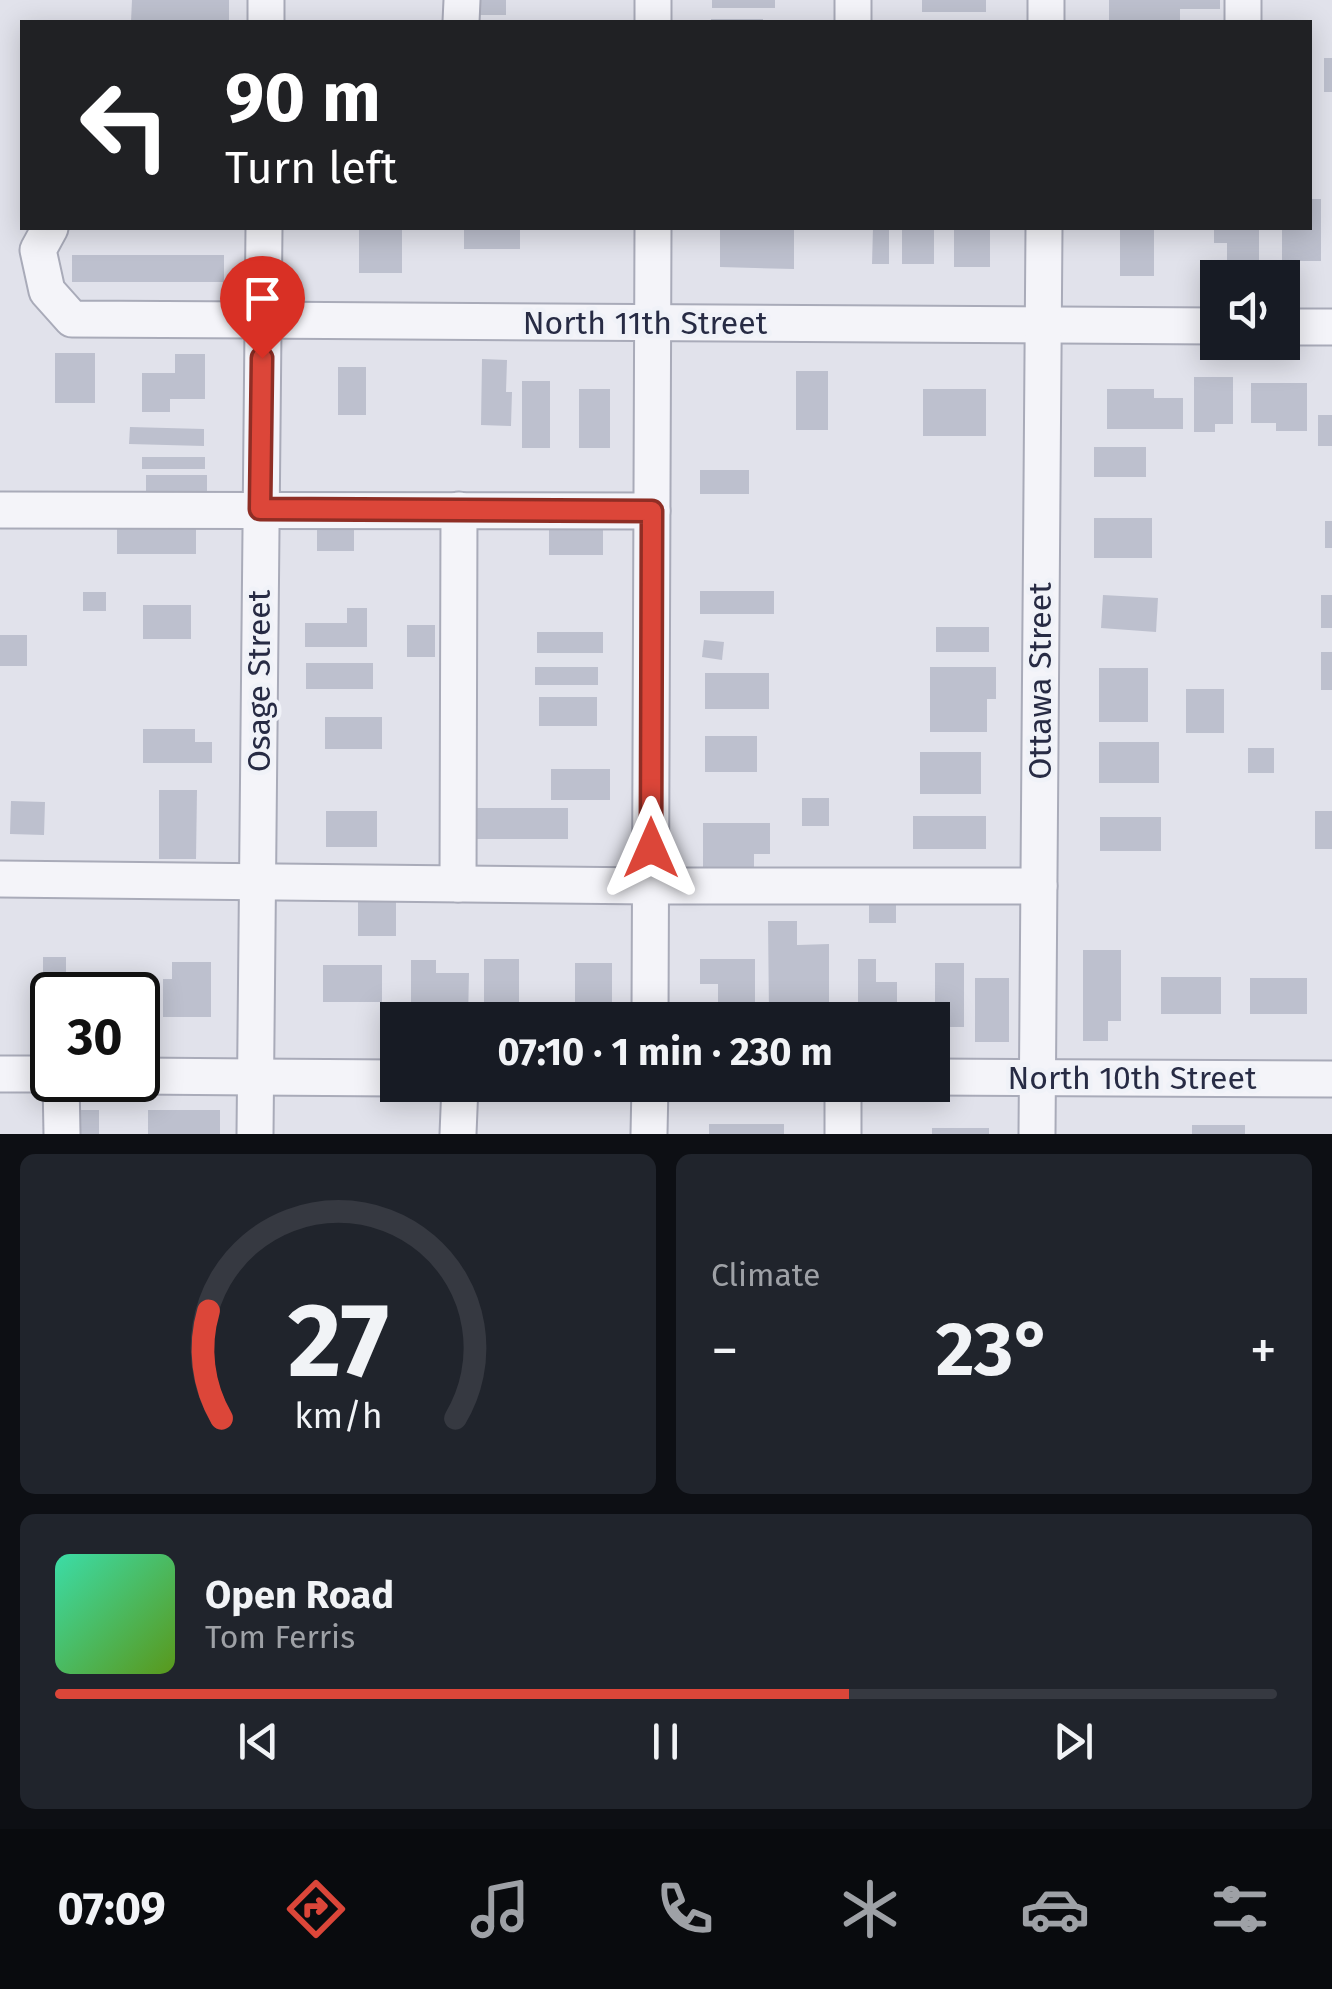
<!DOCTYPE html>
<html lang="en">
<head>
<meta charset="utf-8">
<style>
	:root { --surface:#171b24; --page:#20242c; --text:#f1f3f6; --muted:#9ea1a6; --line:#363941; --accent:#dc4639 }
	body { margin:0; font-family:"Fira Sans",sans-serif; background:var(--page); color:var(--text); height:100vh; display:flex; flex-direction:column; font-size:38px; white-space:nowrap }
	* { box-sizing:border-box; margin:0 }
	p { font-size:32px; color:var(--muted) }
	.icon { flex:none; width:55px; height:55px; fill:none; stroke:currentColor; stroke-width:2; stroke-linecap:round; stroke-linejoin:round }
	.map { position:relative; height:1134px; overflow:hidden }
	.panel { display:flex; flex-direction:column; gap:20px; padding:20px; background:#0d0f14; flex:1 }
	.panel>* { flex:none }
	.top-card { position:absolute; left:20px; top:20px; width:1292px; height:210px; border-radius:0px; box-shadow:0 5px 25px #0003; background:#202124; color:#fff; overflow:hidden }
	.buttons { position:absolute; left:1200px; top:260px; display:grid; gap:20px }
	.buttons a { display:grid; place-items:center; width:100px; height:100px; border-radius:0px; background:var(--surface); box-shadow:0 5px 25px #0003; font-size:50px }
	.speed { position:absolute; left:30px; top:972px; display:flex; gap:20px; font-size:50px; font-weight:700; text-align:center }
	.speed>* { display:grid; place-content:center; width:130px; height:130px; border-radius:50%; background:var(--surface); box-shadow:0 5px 25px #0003; line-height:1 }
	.speed .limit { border:5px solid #111; border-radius:15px; background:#fff; color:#111 }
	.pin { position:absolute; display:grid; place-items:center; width:85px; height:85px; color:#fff; margin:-102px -42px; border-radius:50% 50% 50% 0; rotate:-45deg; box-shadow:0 0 10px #0007 }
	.pin .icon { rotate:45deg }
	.me { position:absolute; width:110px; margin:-55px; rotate:0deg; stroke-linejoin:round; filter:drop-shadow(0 0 8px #0008) }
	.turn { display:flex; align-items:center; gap:35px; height:210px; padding:0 40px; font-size:45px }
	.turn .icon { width:130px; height:130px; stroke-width:2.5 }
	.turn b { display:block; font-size:70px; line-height:85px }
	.big { font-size:75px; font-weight:700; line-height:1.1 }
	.panel .card { flex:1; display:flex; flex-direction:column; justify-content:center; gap:15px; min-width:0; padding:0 35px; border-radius:15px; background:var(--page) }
	.panel .dial { align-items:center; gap:0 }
	.dial svg { height:260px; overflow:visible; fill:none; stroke:var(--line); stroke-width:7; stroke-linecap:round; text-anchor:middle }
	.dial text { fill:var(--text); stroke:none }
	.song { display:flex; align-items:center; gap:30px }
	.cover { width:120px; height:120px; border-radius:15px; background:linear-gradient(135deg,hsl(160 70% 55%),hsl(90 70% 35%)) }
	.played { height:10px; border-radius:5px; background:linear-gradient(90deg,var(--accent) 65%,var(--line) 65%) }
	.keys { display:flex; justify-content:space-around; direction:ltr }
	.heat { display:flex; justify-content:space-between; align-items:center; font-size:55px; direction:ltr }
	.panel .tiles { flex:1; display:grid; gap:20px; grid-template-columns:1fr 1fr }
	.card:last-child { grid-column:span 2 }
	.trip { position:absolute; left:380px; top:1002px; width:570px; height:100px; border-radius:0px; background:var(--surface); box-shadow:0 5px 25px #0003; font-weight:700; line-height:100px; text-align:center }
	.tabs { display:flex; height:160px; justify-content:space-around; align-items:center; background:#090b0e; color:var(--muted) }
	.tabs .icon { width:70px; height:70px }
	.tabs .on { color:var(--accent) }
	.tabs b { font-size:45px; color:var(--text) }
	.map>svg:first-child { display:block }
	.building { fill:#bdc0ce }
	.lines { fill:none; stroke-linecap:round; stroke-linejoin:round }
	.minor-casing { stroke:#a9abb9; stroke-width:39 }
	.minor { stroke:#f4f4f9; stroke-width:35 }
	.route-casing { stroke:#8f2e25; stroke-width:25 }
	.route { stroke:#dc4639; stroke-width:18 }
	.labels { text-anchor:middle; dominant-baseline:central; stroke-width:9; stroke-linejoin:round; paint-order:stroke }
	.street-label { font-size:32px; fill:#272b44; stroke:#f0f2f8 }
</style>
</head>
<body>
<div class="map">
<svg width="1332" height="1134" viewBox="0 0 1332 1134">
	<rect width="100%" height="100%" fill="#e1e2eb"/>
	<g class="building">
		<path d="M132 0H229V22H131Z"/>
		<rect x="471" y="0" width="35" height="15"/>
		<rect x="712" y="0" width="63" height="8"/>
		<rect x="922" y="0" width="64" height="12"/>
		<path d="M1109 0H1220V9H1180V22H1109Z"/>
		<rect x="711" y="19" width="52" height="3"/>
		<rect x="1324" y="58" width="8" height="34"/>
		<path d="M1310 199H1321V261H1282V228H1310Z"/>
		<rect x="359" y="228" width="43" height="45"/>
		<rect x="464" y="228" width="56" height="21"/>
		<path d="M720 228H794V269L720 267Z"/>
		<path d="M873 228H889V264H872Z"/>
		<rect x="902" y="228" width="32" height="36"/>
		<rect x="954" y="228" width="36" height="39"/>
		<rect x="1120" y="228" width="34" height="48"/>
		<path d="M1214 228H1259V262H1227V243H1214Z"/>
		<rect x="72" y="255" width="152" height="27"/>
		<rect x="55" y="353" width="40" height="50"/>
		<path d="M175 354H205V399H170V412H142V373H175Z"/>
		<path d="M482 359 507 360 506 392H512L511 426 481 425Z"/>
		<rect x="338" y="367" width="28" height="48"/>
		<rect x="796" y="371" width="32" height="59"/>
		<path d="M1194 377H1233V424H1215V432H1194Z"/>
		<rect x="522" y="381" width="28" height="67"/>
		<path d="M1251 383H1307V431H1276V423H1251Z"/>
		<rect x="579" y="389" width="31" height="59"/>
		<rect x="923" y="389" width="63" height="47"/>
		<path d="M1107 389H1154V398H1183V429H1107Z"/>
		<rect x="1318" y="415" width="14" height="31"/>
		<path d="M130 427 204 429V446L129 444Z"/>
		<rect x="1094" y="447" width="52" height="30"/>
		<rect x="142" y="457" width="63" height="12"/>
		<rect x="700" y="470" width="49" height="24"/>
		<rect x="146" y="475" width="61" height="21"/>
		<rect x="117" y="518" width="79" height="36"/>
		<rect x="1094" y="518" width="58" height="40"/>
		<rect x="549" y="520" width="54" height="35"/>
		<rect x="1325" y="521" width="7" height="27"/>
		<rect x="317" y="525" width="37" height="26"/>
		<rect x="700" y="591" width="74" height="23"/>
		<rect x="83" y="592" width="23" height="19"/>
		<path d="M1103 595 1158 598 1156 632 1101 628Z"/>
		<rect x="1321" y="595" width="11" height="33"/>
		<rect x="143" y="605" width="48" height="34"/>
		<path d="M347 608H367V647H305V623H347Z"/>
		<rect x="407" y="625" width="28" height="32"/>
		<rect x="936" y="627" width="53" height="25"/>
		<rect x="537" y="632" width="66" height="21"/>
		<rect x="0" y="635" width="27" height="31"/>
		<path d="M704 640 724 642 722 660 702 657Z"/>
		<rect x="1321" y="652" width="11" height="38"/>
		<rect x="306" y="663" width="67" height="26"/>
		<rect x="535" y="667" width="63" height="18"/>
		<path d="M930 667H996V699H987V732H930Z"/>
		<rect x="1099" y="668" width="49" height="54"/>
		<rect x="705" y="673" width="64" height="36"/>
		<rect x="1186" y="689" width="38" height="44"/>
		<rect x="539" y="697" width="58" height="29"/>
		<rect x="325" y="717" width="57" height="32"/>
		<path d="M143 729H195V742H212V763H143Z"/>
		<rect x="705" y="736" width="52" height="36"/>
		<rect x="1099" y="742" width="60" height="41"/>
		<rect x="1248" y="748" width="26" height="25"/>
		<rect x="920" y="752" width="61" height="42"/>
		<rect x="551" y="769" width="59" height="31"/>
		<path d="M159 790H197L196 859H159Z"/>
		<rect x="802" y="798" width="27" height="28"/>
		<path d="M11 801 45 802 44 835 10 834Z"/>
		<rect x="469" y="808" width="99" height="31"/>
		<rect x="326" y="811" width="51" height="36"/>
		<rect x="1315" y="811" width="17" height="38"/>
		<rect x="913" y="816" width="73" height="33"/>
		<rect x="1100" y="817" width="61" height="34"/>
		<path d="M703 823H770V854H754V868H703Z"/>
		<rect x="869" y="895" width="27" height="28"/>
		<rect x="358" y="897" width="38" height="39"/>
		<path d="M768 921H797V945L829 944V1015L769 1016Z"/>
		<path d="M1083 950H1121V1021H1108V1041H1083Z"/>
		<path d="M43 957H66V990H83V995H52V1023H43Z"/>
		<rect x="484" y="959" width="35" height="61"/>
		<path d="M700 959H755V1019H718V984H700Z"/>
		<path d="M858 959H876V982H897V1020H858Z"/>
		<path d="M411 960H436V973H469L468 1020H411Z"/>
		<path d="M172 962H211V1017H163V979H172Z"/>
		<rect x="575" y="963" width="37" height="57"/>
		<rect x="935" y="963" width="29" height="64"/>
		<rect x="323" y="965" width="59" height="37"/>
		<rect x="1161" y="977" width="60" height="37"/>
		<rect x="975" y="978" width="34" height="64"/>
		<rect x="1250" y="978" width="57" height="36"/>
		<rect x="68" y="1110" width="31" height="24"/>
		<rect x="148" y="1110" width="72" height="24"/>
		<rect x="709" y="1124" width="75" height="10"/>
		<rect x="1192" y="1125" width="53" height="9"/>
		<rect x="932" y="1128" width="57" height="6"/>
	</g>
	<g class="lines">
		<g class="minor-casing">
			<g id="minor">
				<path d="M653 0V22"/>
				<path d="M853 0V22"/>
				<path d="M266 22V0"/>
				<path d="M461 22 462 0"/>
				<path d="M1046 22V0"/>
				<path d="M1243 22V0"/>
				<path d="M50 228 38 250 47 291 72 319 1218 326"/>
				<path d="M1282 327H1332"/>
				<path d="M0 510 652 511"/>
				<path d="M0 879 651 886H1039"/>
				<path d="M458 884 459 510"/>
				<path d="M650 1020 653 228"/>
				<path d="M0 1074H52"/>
				<path d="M138 1076 398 1078"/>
				<path d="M932 1077 1332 1079"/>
				<path d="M61 1080 62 1134"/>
				<path d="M843 1085V1134"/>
				<path d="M255 1134 264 228"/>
				<path d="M458 1134 460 1085"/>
				<path d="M649 1134 650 1085"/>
				<path d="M1037 1134 1044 228"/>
			</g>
		</g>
		<use href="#minor" class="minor"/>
	</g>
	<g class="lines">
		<g class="route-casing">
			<path id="route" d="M262 358 260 509 652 511 651 848"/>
		</g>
		<use href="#route" class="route"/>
	</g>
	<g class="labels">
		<g class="street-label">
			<text x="645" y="323">North 11th Street</text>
			<text transform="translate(259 681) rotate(-90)">Osage Street</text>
			<text transform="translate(1040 681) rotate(-90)">Ottawa Street</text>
			<text x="1132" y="1078">North 10th Street</text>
		</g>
	</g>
</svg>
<div class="buttons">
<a><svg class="icon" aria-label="sound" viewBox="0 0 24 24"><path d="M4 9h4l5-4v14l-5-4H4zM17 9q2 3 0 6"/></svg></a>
</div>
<div class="speed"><div class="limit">30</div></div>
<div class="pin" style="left:262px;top:358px;background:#d93025"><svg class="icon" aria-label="arrive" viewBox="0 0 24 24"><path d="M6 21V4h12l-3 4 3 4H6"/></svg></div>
<svg class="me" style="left:651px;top:848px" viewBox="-20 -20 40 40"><path d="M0-17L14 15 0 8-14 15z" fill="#dc4639" stroke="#fff" stroke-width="4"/></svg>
<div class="trip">07:10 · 1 min · 230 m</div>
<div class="top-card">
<div class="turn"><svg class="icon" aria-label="left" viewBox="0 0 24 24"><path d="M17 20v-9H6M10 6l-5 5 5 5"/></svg><div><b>90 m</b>Turn left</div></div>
</div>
</div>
<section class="panel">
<div class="tiles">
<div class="card dial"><svg viewBox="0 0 100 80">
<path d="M14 69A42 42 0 1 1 86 69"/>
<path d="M14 69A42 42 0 0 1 10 36" stroke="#dc4639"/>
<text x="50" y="56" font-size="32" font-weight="700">27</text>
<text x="50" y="72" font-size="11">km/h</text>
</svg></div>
<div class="card"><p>Climate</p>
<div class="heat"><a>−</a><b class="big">23°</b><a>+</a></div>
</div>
<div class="card">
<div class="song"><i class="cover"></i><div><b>Open Road</b><p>Tom Ferris</p></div></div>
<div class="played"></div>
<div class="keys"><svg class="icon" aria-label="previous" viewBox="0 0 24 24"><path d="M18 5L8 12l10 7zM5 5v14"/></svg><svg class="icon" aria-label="pause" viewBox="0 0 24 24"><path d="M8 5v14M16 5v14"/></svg><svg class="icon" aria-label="next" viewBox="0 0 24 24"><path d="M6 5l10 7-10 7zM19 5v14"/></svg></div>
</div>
</div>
</section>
<nav class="tabs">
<b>07:09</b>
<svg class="icon on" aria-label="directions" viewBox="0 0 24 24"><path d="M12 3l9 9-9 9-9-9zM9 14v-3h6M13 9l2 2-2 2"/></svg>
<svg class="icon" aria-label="music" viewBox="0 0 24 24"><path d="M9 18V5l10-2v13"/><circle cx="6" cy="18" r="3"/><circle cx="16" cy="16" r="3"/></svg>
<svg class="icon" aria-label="phone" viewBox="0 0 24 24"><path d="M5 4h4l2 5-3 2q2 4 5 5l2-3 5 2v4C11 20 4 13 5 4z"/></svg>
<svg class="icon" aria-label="climate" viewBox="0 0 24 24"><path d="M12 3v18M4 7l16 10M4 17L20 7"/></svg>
<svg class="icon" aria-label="car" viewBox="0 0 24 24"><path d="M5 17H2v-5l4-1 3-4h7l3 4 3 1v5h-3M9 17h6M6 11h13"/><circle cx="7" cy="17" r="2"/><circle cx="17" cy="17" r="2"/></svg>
<svg class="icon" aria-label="filters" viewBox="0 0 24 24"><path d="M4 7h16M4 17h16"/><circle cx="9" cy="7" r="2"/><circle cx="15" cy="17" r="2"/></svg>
</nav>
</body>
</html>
